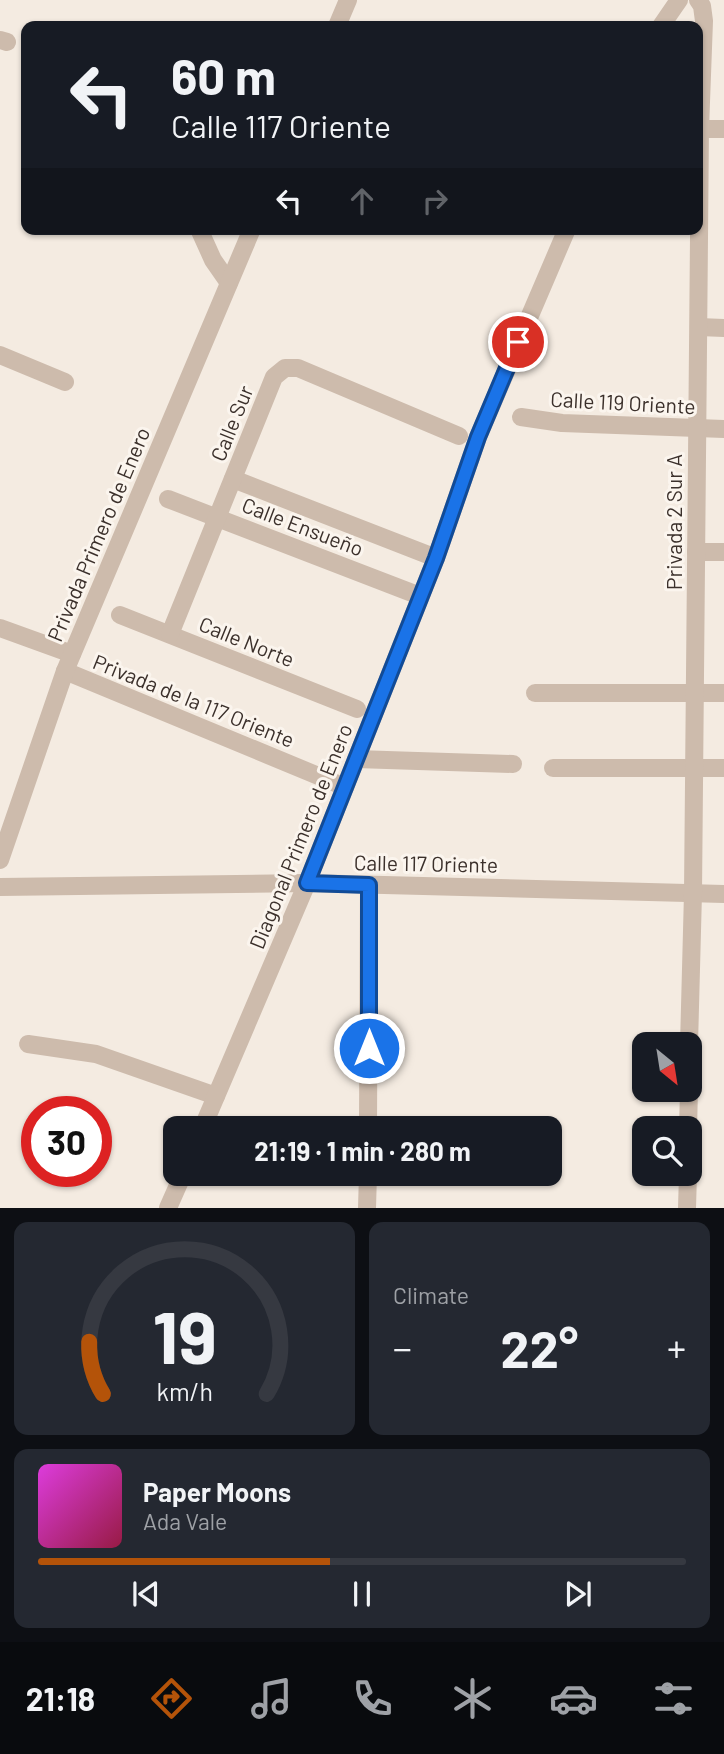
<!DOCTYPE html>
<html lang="en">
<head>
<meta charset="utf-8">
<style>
	:root { --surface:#171b24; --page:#242831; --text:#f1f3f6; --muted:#9ea1a6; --line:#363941; --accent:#b45309 }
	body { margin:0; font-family:Barlow,sans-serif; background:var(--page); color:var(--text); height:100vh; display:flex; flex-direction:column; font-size:26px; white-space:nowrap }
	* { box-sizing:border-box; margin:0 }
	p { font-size:23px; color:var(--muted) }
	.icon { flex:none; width:38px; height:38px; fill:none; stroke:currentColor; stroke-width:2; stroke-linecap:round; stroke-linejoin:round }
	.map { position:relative; height:1208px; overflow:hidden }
	.panel { display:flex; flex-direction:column; gap:14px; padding:14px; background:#0d0f14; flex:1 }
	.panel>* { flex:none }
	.guide { position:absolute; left:21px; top:21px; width:682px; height:214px; border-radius:14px; box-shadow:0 2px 5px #0004; background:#171b24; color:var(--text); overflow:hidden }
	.needle { width:46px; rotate:150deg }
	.buttons { position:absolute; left:632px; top:1032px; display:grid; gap:14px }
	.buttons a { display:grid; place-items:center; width:70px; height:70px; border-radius:14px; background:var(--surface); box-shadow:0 2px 5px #0004; font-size:35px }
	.speed { position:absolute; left:21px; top:1096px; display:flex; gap:14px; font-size:35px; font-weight:700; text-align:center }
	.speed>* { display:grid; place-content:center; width:91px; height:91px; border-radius:50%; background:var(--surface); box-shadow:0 2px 5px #0004; line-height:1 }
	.speed .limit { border:10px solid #d22; background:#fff; color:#111 }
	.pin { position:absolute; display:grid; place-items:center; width:60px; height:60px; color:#fff; margin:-30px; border:4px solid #fff; border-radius:50%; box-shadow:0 2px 7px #0007 }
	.me { position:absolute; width:77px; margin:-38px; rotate:0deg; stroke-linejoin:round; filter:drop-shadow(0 0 5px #0008) }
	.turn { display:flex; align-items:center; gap:24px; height:147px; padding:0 35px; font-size:32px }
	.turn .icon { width:91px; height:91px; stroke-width:2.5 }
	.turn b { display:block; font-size:49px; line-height:60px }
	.lanes { display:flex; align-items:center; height:66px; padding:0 35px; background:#0003; justify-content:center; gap:35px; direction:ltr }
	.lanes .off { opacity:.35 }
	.big { font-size:52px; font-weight:700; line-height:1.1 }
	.panel .card { flex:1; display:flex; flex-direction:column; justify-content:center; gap:10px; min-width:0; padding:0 24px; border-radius:14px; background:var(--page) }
	.panel .dial { align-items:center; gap:0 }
	.dial svg { height:182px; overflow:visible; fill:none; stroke:var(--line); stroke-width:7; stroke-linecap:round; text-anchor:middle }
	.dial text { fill:var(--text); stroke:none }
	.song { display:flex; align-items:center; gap:21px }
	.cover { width:84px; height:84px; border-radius:10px; background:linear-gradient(135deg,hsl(300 70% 55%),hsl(340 70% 35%)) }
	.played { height:7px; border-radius:4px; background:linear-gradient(90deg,var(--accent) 45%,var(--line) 45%) }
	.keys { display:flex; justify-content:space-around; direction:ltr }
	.heat { display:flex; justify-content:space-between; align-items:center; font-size:38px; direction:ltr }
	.panel .tiles { flex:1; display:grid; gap:14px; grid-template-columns:1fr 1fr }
	.card:last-child { grid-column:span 2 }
	.trip { position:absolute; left:163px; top:1116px; width:399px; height:70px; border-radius:14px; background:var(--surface); box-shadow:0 2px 5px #0004; font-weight:700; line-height:70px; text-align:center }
	.tab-bar { display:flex; height:112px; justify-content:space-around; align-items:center; background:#090b0e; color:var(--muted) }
	.tab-bar .icon { width:49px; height:49px }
	.tab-bar .selected { color:var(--accent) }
	.tab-bar b { font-size:32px; color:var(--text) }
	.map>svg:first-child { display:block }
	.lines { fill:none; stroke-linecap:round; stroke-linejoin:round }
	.minor { stroke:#cdbbac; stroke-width:18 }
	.route-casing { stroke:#114b97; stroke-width:18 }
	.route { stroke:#1a73e8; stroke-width:12 }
	.labels { text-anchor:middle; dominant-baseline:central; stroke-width:6; stroke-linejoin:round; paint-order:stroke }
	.street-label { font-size:21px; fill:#3b302b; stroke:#fbf5ee }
</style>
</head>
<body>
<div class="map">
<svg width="724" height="1208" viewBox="0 0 724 1208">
	<rect width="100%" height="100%" fill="#f4ebe1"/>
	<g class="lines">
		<g class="minor">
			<path d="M337 26 348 0"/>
			<path d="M661 26 679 0"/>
			<path d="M0 40 7 42"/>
			<path d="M700 129H724"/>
			<path d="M199 229 213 260 229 283"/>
			<path d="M699 327 724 328"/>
			<path d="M0 355 65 382"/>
			<path d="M521 417 562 423 724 429"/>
			<path d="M233 479 436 558"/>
			<path d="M168 499 420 596"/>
			<path d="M696 552H724"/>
			<path d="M120 615 357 709"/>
			<path d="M0 628 72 654"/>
			<path d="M170 634 274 377 285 368H298L459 436"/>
			<path d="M65 671 345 787"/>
			<path d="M535 693H724"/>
			<path d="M356 759 513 764"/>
			<path d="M553 768H724"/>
			<path d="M0 860 65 671 252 229"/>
			<path d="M0 887 307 883 724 894"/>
			<path d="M28 1044 96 1054 216 1096"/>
			<path d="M689 1045 693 893 700 129 704 21 702 6 698 0"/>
			<path d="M202 1129 307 883 436 558 478 437 567 229"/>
			<path d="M368 1129 369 885"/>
			<path d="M688 1129 689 1090"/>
			<path d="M168 1208 183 1174"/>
			<path d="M367 1208 368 1174"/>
			<path d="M687 1208 688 1174"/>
		</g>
	</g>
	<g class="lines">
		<g class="route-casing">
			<path id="route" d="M369 1048V885L307 883 436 558 478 437 518 342"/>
		</g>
		<use href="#route" class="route"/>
	</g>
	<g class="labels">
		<g class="street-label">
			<text transform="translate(623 402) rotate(3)">Calle 119 Oriente</text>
			<text transform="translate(231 423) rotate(-68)">Calle Sur</text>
			<text transform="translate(673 522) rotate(-90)">Privada 2 Sur A</text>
			<text transform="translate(303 526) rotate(21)">Calle Ensueño</text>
			<text transform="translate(98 534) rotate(-67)">Privada Primero de Enero</text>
			<text transform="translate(247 641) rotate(22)">Calle Norte</text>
			<text transform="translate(194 700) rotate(22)">Privada de la 117 Oriente</text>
			<text transform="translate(300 836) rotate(-68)">Diagonal Primero de Enero</text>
			<text transform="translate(426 863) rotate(1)">Calle 117 Oriente</text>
		</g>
	</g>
</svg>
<div class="buttons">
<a><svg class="needle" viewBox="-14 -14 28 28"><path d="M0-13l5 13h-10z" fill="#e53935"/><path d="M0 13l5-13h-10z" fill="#9ea1a6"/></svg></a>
<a><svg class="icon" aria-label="search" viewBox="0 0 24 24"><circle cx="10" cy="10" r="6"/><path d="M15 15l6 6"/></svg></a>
</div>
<div class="speed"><div class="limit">30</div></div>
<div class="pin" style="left:518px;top:342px;background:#d93025"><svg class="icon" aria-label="arrive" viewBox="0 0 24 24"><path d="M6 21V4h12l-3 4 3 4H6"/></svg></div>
<svg class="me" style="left:369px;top:1048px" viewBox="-20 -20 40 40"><circle r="17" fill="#1a73e8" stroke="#fff" stroke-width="3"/><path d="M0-11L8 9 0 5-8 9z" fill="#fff"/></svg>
<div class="trip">21:19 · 1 min · 280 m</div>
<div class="guide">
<div class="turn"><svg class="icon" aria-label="left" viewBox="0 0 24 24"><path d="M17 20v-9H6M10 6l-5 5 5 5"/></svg><div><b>60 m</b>Calle 117 Oriente</div></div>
<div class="lanes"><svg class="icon" aria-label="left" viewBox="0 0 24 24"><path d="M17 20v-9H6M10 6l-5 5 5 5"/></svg><svg class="icon off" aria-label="ahead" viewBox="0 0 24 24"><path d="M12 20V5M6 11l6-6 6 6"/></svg><svg class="icon off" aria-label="right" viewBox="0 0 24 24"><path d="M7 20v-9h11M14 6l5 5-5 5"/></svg></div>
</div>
</div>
<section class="panel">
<div class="tiles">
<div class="card dial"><svg viewBox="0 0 100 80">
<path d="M14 69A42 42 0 1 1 86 69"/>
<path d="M14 69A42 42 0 0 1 8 46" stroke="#b45309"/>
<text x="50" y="56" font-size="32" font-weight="700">19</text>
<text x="50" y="72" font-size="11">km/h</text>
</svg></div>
<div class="card"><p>Climate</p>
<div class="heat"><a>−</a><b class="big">22°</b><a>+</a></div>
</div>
<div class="card">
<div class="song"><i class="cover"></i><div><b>Paper Moons</b><p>Ada Vale</p></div></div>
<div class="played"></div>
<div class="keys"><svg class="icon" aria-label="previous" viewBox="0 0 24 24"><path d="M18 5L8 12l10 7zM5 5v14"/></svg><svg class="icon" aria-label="pause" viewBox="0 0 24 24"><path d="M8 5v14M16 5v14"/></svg><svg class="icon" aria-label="next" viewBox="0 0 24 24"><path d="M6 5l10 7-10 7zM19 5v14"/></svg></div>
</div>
</div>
</section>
<nav class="tab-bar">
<b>21:18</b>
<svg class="icon selected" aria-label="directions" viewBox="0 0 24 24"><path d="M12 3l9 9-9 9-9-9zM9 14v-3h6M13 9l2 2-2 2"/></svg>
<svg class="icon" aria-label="music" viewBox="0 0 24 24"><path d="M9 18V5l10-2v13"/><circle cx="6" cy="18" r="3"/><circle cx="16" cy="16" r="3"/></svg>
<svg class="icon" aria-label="phone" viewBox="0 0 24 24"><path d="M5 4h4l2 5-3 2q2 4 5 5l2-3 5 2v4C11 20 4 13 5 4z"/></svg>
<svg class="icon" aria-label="climate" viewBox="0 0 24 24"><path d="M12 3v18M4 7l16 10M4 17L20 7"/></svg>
<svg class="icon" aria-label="car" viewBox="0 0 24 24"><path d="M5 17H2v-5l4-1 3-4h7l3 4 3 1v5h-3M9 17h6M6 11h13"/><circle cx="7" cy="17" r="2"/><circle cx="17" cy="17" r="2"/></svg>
<svg class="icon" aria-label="filters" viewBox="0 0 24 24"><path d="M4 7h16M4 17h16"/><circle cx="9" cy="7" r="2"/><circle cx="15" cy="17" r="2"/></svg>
</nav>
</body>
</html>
